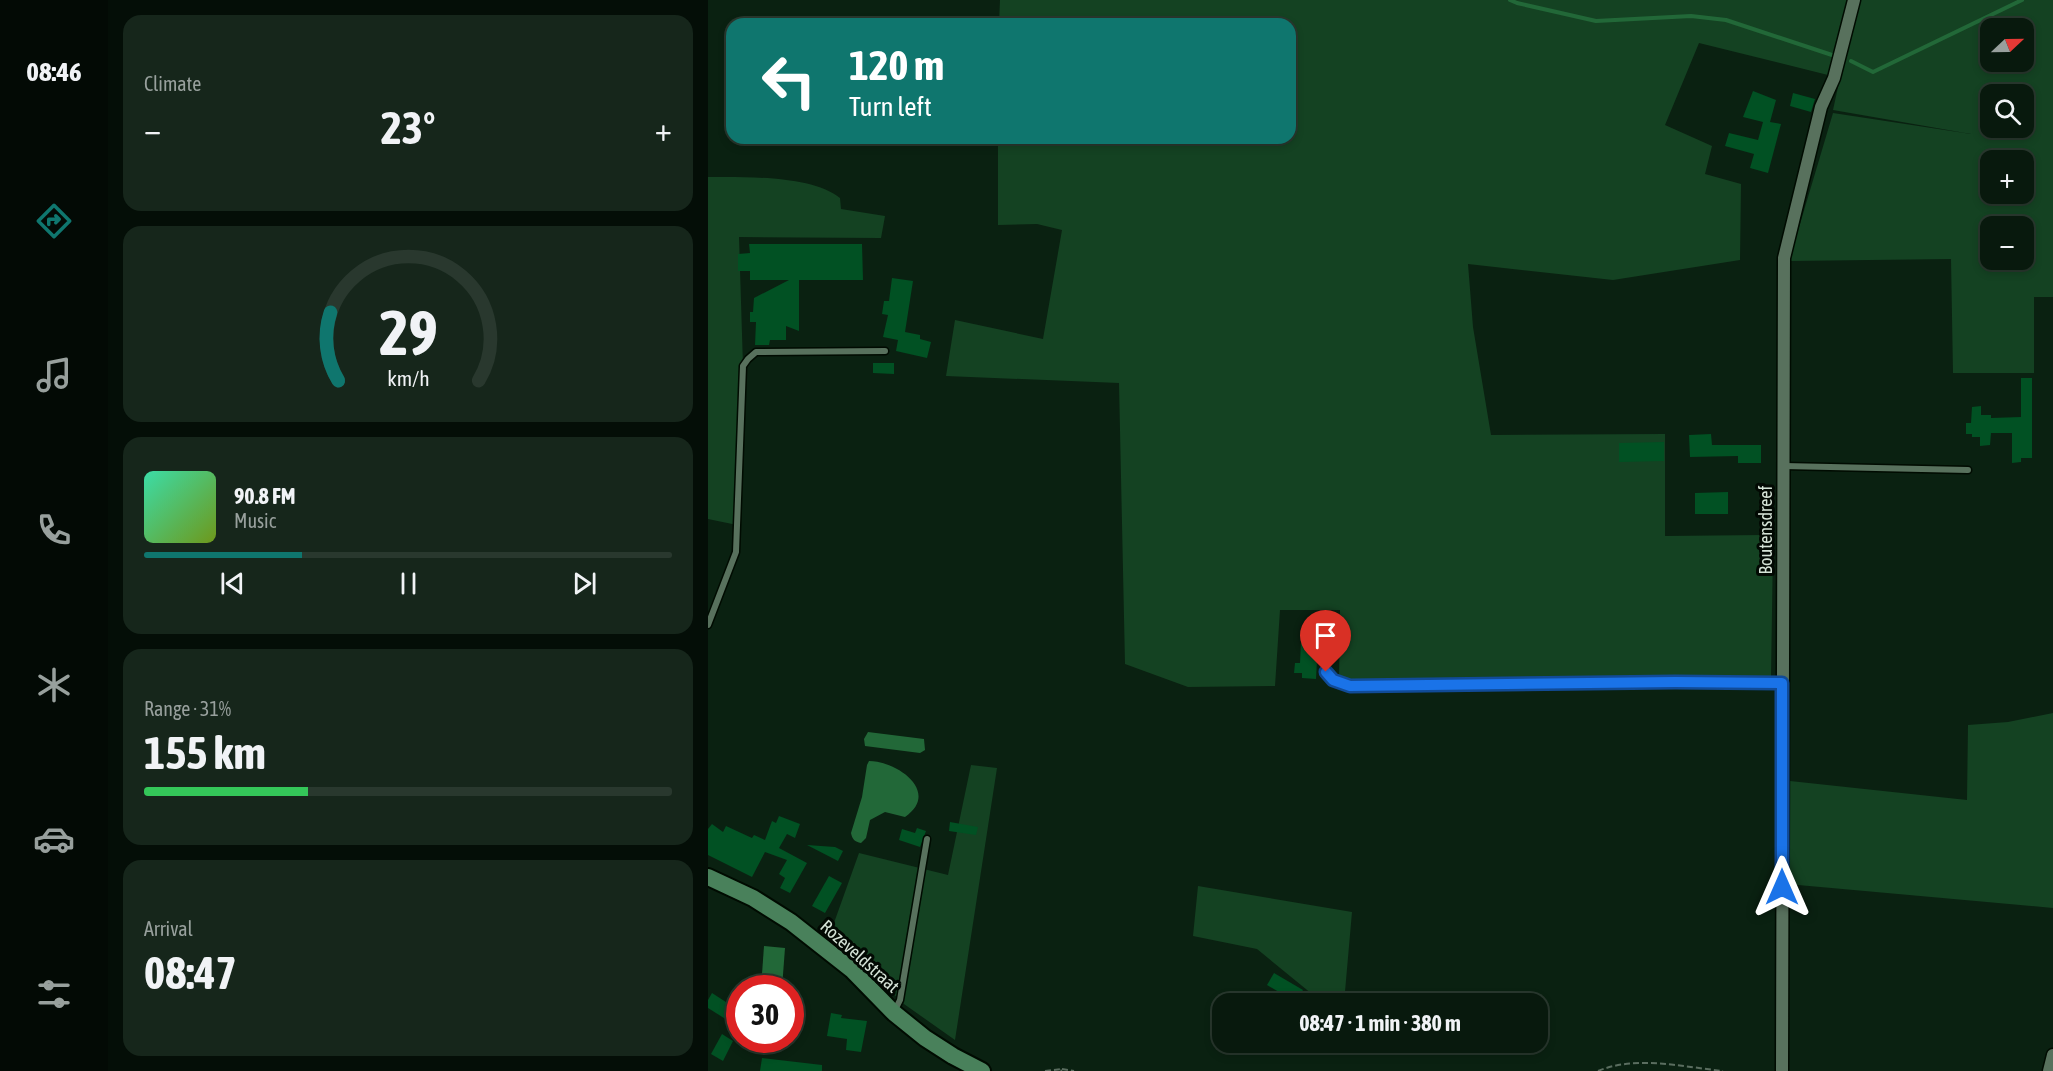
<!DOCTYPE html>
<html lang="en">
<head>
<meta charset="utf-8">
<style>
	:root { --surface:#08190d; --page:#16261b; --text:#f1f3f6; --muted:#98a09d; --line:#29382e; --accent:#0f766e }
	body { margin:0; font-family:"Asap Condensed",sans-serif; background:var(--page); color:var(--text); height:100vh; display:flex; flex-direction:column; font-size:22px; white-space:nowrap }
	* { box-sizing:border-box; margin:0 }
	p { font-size:20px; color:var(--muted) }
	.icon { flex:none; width:33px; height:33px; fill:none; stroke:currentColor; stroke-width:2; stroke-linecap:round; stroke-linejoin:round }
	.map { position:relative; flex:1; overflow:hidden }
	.side { display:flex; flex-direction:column; gap:15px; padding:15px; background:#040e07; width:600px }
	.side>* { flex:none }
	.hud { position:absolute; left:18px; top:18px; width:570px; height:126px; border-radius:18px; box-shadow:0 3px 9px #0003,0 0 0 2px var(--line); background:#0f766e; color:#fff; overflow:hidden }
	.needle { width:39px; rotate:68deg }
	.tools { position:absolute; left:1272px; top:18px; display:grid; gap:12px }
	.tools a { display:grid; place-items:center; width:54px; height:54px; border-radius:12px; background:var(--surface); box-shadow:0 3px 9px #0003,0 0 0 2px var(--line); font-size:30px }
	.speed { position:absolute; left:18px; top:975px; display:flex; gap:12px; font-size:30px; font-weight:700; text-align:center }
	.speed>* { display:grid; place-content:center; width:78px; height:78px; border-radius:50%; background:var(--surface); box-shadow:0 3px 9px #0003,0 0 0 2px var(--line); line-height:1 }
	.speed .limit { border:9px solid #d22; background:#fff; color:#111 }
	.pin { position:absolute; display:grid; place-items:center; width:51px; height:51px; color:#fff; margin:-62px -26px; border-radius:50% 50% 50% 0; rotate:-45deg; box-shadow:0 0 6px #0007 }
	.pin .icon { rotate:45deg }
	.me { position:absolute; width:66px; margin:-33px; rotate:0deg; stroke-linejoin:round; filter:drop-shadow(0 0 4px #0008) }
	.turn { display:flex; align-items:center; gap:21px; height:126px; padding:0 24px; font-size:27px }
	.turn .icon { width:78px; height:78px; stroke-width:2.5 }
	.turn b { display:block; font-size:42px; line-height:51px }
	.big { font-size:45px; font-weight:700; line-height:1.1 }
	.side .tile { flex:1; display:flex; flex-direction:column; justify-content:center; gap:9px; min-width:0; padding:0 21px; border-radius:18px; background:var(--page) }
	.side .dial { align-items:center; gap:0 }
	.dial svg { height:156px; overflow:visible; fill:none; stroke:var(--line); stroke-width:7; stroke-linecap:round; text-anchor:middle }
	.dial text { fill:var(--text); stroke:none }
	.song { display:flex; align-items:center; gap:18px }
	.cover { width:72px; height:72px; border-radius:9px; background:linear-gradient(135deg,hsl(160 70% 55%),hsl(80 70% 35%)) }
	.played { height:6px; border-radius:3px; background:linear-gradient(90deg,var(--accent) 30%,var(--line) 30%) }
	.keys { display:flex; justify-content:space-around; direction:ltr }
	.heat { display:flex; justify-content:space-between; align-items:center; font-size:33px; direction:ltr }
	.charge { height:9px; border-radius:4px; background:linear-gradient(90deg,#34c759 31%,var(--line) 0) }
	.trip { position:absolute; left:504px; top:993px; width:336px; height:60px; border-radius:18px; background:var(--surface); box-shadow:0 3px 9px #0003,0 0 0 2px var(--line); font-weight:700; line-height:60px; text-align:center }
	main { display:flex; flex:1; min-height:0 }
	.dock { display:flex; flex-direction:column; width:108px; justify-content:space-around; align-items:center; background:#030a05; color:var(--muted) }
	.dock .icon { width:42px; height:42px }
	.dock .selected { color:var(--accent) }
	.dock b { font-size:27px; color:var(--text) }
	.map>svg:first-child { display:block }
	.green { fill:#144222; fill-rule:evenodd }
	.water { fill:#226838 }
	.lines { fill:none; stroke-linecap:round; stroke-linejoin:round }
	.stream { stroke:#226838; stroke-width:4 }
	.building { fill:#015123 }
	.lane-casing { stroke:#000b01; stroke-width:9 }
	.street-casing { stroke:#000b01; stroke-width:15 }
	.secondary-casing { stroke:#000b01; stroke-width:20 }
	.path { stroke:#5a6d5f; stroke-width:2; stroke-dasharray:6 3; stroke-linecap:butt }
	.lane { stroke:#58715d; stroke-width:6 }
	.street { stroke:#58715d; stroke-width:12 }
	.secondary { stroke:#49815b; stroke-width:16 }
	.route-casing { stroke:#114b97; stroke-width:15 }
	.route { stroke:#1a73e8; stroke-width:10 }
	.labels { text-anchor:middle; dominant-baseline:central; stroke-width:6; stroke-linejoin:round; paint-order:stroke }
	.street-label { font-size:18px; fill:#d5e3d7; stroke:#020903 }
</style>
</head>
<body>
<main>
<nav class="dock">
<b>08:46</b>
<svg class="icon selected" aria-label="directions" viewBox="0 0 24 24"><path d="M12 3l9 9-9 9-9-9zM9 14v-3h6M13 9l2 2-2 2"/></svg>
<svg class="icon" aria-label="music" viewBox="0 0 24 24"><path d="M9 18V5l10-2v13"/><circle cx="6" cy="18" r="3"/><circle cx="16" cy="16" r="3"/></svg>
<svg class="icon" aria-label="phone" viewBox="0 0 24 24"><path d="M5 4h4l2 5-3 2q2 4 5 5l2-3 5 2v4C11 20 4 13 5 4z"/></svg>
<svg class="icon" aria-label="climate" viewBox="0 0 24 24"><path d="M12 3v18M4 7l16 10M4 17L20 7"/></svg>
<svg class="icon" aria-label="car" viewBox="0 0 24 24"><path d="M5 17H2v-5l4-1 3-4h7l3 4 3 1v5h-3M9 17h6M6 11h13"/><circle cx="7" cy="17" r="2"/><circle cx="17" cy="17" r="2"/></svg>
<svg class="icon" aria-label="filters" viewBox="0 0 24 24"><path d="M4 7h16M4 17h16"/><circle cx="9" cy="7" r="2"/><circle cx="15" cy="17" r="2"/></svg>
</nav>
<section class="side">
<div class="tile"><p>Climate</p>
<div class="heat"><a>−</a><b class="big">23°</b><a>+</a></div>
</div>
<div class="tile dial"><svg viewBox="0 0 100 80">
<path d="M14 69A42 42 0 1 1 86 69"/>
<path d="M14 69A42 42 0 0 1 10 34" stroke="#0f766e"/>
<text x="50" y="56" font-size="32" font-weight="700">29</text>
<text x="50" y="72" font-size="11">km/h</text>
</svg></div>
<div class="tile">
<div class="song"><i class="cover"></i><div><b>90.8 FM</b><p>Music</p></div></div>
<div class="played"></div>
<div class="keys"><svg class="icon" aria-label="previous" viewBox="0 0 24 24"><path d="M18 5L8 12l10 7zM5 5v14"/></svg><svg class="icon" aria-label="pause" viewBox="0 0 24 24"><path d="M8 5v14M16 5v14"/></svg><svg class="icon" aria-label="next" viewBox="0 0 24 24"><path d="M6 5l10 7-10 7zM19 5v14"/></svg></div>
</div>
<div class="tile"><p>Range · 31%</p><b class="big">155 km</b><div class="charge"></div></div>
<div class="tile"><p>Arrival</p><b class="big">08:47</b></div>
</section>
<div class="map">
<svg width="1345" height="1071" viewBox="0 0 1345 1071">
	<rect width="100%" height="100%" fill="#0a2111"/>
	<g class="green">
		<path d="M292 0H1345V297H1326V373H1245L1243 259 1081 261 1125 113 1263 134 1125 110 1132 78 991 43 957 125 1004 146 997 174 1033 184 1032 260 905 280 760 264 765 327 783 435 957 434V536L1055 535 1056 544 1065 545 1063 678 859 679 642 686 631 682 632 610H572L567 686 480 687 417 664 411 383 238 376 247 320 335 339 354 230 329 224 290 225V138H582V24H291ZM1282 28H1316V62H1282ZM1282 94H1316V128H1282ZM1282 160H1316V194H1282ZM1282 226H1316V260H1282Z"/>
		<path d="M0 177C35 177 104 175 132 198L133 209 177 216 173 238 31 237 35 366 29 525 0 519Z"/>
		<path d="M1345 713V908L1079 884 1078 830 1082 826V781L1259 800 1260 725 1300 722Z"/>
		<path d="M263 765 289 768 247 1040 196 1004 122 934 151 853 240 875Z"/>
		<path d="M490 886 644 912 636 1003H615L549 949 485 936Z"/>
	</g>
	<g class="water">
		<path d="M160 732 216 739 217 750 212 753 157 746 156 739Z"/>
		<path d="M161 761C189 761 233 792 197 817L177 812 162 820 158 838 153 843C147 842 144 839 143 833L154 797 159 765Z"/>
		<path d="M56 946 77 948 74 988H53Z"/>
	</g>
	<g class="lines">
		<g class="stream">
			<path d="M802 0 809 3 888 21 983 16 1018 20 1124 55"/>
			<path d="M1143 61 1165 72 1314 0"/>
		</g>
	</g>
	<g class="building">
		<path d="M1045 91 1068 100 1062 122 1073 124 1060 173 1042 168 1046 154 1017 146 1021 133 1050 140 1055 122 1035 117Z"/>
		<path d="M1085 93 1107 99 1103 112 1082 106Z"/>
		<path d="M41 244H154L155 280H91V331L78 326V340H62L61 345H47L48 322H42V312H45L46 298 81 280H42V271H30V254L42 253Z"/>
		<path d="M184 278 205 281 197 332 212 335V339L223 342 219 358 188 351 190 340 175 337 180 315 174 314 176 301H181Z"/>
		<path d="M165 363H186V374L165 373Z"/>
		<path d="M1313 378H1324V458H1313V462L1304 463V433H1283L1282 445 1272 446V437H1264V434H1258V423H1263L1264 407 1273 406V415H1283V418L1313 417Z"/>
		<path d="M1003 434 1004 445H1053V463H1030V456L982 457 981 435Z"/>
		<path d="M956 442V461L911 462V443Z"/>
		<path d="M1020 492V514H987V493Z"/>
		<path d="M593 642 610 643 608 679 594 678V673H586L587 663H592Z"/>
		<path d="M71 816 92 824 87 838 79 834 71 848 99 863 82 893 72 888 77 878 71 874 79 860 57 852 44 877 0 855V829L4 824 15 832 18 826 44 838 46 835 57 840 64 821 68 823Z"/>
		<path d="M242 822 270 827 268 835 241 831Z"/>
		<path d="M209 828 218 831 212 847 191 840 194 829 207 833Z"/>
		<path d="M99 845 127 847 135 851 130 861Z"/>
		<path d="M121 876 134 883 117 913 104 906Z"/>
		<path d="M566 973 595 990 588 1002 559 985Z"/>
		<path d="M4 993 21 1004 23 999 32 1004V1018L27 1025 0 1008V1000Z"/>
		<path d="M123 1013 134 1015 133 1018 159 1021 153 1052 138 1050 139 1039 119 1036Z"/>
		<path d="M14 1034 25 1041 15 1061 3 1054Z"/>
		<path d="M54 1058 114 1065V1071H52Z"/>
	</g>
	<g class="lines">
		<g class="lane-casing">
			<g id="lane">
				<path d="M1076 466 1260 470"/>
				<path d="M0 625 28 552 35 366 40 359 48 352 177 351"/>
				<path d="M618 672 625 679 642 686 967 682 1074 683"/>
				<path d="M187 1010 192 1000 219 839"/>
			</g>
		</g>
		<g class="street-casing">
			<g id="street">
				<path d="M1074 1071 1076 258 1113 107 1126 78 1146 0"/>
				<path d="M1341 1071 1345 1055"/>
			</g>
		</g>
		<g class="secondary-casing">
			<path id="secondary" d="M0 877 45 898 83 922 144 970 186 1013 217 1038 245 1056 274 1071"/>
		</g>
		<g class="path">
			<path d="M354 1069 366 1071"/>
			<path d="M337 1071 354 1069 353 1071"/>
			<path d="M890 1071C928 1055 975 1067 1015 1071"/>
		</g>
		<use href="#lane" class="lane"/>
		<use href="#street" class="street"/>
		<use href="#secondary" class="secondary"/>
	</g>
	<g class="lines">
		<g class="route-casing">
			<path id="route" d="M618 672 625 680 642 686 967 682 1074 683V887"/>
		</g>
		<use href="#route" class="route"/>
	</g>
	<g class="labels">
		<g class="street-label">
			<text transform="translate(1057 530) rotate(-90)">Boutensdreef</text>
			<text transform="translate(152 956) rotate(42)">Rozeveldstraat</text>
		</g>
	</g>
</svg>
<div class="tools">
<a><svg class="needle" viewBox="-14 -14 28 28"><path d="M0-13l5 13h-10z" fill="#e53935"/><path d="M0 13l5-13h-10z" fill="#98a09d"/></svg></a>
<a><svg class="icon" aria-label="search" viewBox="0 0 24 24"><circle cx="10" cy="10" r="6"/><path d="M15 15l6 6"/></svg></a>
<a>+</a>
<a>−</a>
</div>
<div class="speed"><div class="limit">30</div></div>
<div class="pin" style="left:618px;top:672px;background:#d93025"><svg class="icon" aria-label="arrive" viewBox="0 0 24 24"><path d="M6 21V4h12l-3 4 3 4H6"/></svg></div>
<svg class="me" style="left:1074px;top:887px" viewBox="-20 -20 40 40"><path d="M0-17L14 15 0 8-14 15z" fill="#1a73e8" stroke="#fff" stroke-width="4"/></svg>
<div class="trip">08:47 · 1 min · 380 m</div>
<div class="hud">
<div class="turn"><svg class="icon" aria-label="left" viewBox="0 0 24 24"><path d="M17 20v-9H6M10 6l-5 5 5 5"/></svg><div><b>120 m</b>Turn left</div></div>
</div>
</div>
</main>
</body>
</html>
